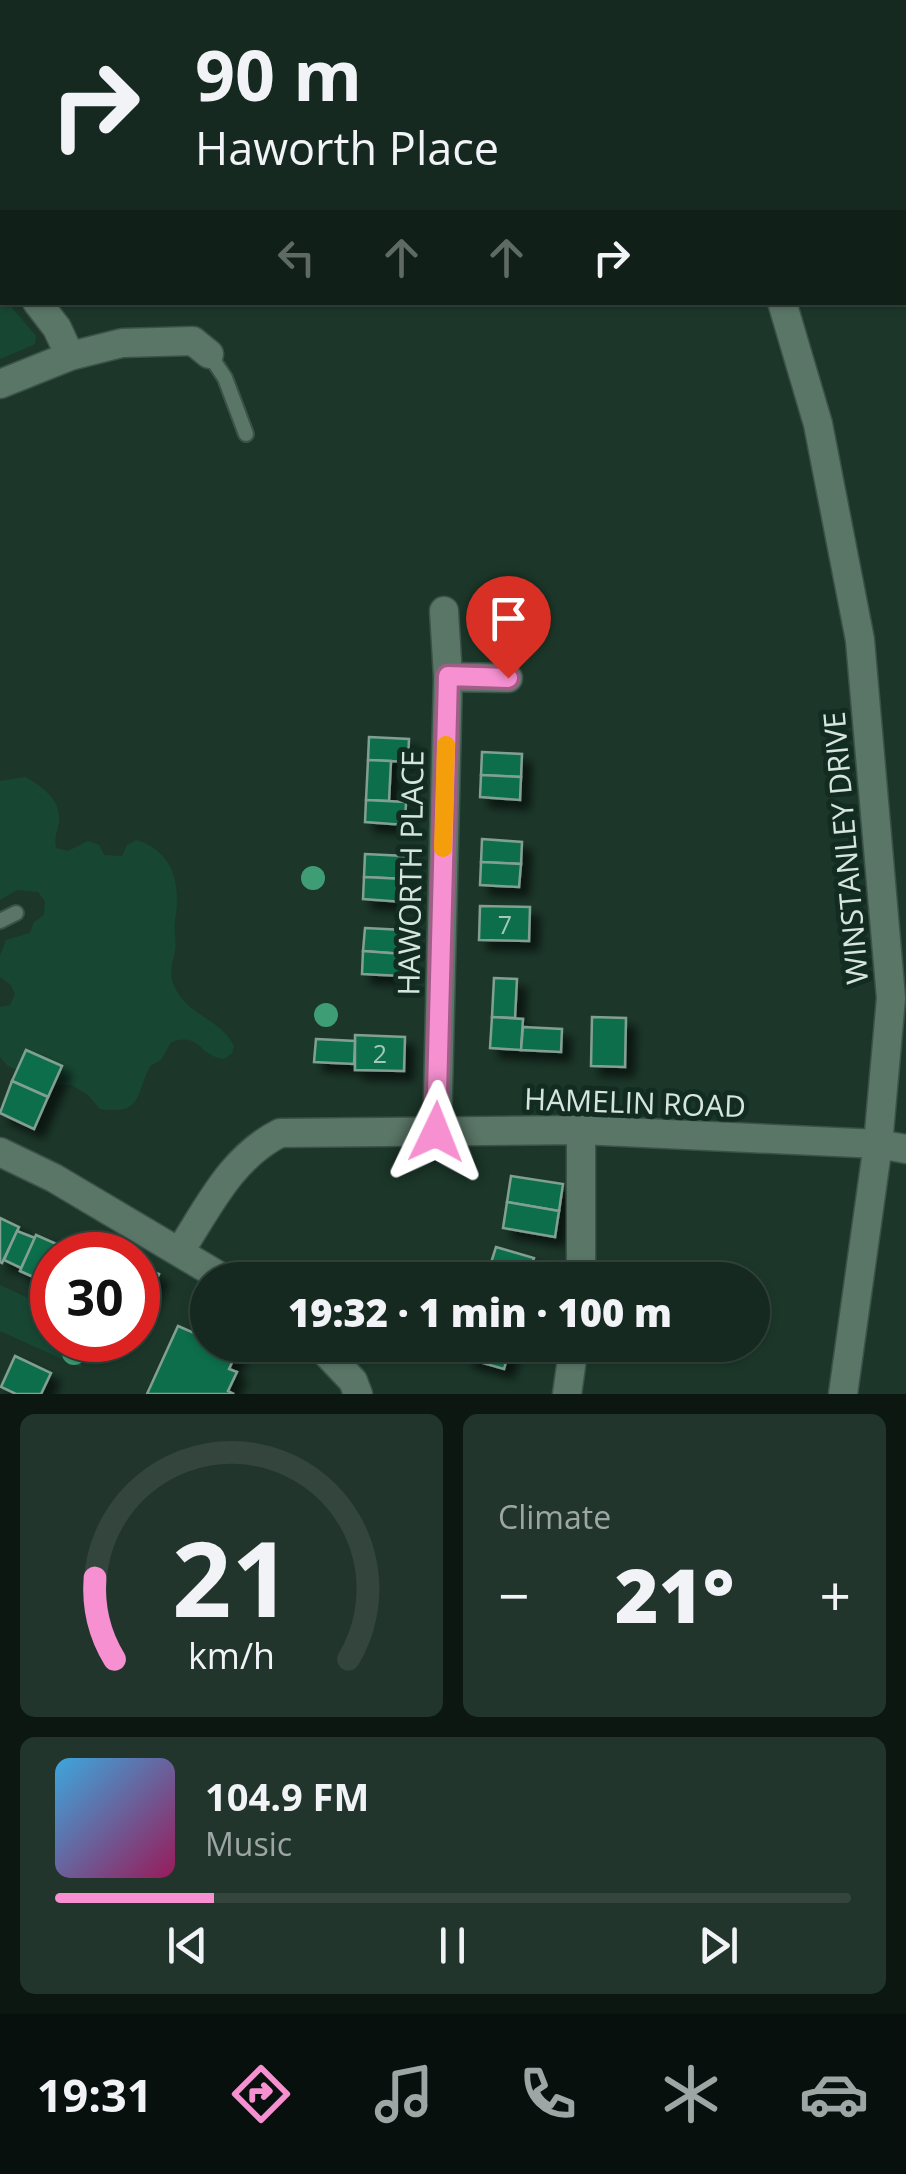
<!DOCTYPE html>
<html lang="en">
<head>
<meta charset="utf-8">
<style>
	:root { --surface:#152920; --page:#22352d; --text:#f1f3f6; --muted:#9da6a5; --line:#34453e; --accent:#f690d0 }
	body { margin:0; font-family:"Open Sans",sans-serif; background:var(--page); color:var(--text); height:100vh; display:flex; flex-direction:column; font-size:38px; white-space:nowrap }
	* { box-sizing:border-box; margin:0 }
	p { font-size:32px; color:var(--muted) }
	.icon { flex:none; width:55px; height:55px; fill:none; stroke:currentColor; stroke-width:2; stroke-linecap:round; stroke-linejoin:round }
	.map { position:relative; height:1394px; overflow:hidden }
	.drawer { display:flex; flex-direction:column; gap:20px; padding:20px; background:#0c1712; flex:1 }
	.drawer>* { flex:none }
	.banner { position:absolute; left:0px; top:0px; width:908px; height:305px; box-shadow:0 2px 8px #0004,0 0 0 2px var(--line); background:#152920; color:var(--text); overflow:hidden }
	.speed { position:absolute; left:30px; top:1232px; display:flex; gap:20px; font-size:50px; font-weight:700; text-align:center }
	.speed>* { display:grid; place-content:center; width:130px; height:130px; border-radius:50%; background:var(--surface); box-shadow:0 2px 8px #0004,0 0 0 2px var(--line); line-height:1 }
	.speed .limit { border:15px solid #d22; background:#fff; color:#111 }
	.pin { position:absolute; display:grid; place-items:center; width:85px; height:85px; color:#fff; margin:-102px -42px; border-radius:50% 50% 50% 0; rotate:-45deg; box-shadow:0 0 10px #0007 }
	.pin .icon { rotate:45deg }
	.me { position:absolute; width:110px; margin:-55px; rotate:2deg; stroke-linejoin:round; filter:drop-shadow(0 0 8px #0008) }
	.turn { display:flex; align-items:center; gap:35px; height:210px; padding:0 30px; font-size:45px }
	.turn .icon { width:130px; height:130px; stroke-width:2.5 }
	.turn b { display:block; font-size:70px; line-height:85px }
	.lanes { display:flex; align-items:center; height:95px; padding:0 30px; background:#0003; justify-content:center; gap:50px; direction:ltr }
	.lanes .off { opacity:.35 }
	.big { font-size:75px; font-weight:800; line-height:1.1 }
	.drawer .widget { flex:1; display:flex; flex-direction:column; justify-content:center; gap:15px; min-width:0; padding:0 35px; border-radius:15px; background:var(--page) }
	.drawer .dial { align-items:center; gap:0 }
	.dial svg { height:260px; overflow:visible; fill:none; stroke:var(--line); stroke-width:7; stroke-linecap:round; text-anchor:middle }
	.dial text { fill:var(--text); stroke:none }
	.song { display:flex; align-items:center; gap:30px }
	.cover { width:120px; height:120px; border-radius:15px; background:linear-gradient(135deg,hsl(200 70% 55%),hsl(330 70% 35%)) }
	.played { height:10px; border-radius:5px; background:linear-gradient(90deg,var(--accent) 20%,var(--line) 20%) }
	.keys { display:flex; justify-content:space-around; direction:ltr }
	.heat { display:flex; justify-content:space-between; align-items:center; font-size:55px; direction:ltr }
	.drawer .tiles { flex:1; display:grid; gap:20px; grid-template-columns:1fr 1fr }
	.widget:last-child { grid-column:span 2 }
	.trip { position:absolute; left:190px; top:1262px; width:580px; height:100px; border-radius:50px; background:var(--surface); box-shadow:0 2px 8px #0004,0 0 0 2px var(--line); font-weight:800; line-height:100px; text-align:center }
	.menu { display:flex; height:160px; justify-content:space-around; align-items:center; background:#08100d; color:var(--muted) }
	.menu .icon { width:70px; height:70px }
	.menu .current { color:var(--accent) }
	.menu b { font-size:45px; color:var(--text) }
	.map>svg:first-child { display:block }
	.green { fill:#174733 }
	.building { fill:#0d6e4c; stroke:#82a091; stroke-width:2.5; filter:url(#shadow) }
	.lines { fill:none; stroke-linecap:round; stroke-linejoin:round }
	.lane-casing { stroke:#3b5248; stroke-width:18 }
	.street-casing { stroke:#3b5248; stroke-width:31 }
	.lane { stroke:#5a7667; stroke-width:14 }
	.street { stroke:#5a7667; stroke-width:28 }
	.tree { fill:#3f9d75 }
	.route-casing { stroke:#a05e87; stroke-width:25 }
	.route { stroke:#f690d0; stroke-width:18 }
	.slow { stroke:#f59e0b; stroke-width:18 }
	.labels { text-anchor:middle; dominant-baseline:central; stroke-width:10; stroke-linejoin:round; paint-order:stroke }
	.number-label { font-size:25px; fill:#a4c8ba }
	.street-label { font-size:30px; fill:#d6e6de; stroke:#122c21 }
</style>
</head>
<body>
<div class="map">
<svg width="906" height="1394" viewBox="0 0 906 1394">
	<defs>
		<filter id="shadow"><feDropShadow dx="9" dy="9" stdDeviation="5" flood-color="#0009"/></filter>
	</defs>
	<rect width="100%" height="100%" fill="#1c372a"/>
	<g class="green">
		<path d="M0 294 2 302 8 303 36 336 35 344 0 359Z"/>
		<path d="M25 777C41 785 62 801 59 822 57 833 54 836 56 848L68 851 88 841 99 845 104 855 122 856 127 845 136 840C174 851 181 885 175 920 173 930 177 941 175 951 172 964 168 975 175 988 188 1016 221 1019 234 1046L232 1053 224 1059C197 1055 201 1032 171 1042L161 1060 150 1066C135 1095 143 1115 100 1109L88 1095 72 1085H52L8 1066 0 1057V1007L10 1005 15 994 11 985 0 977V956L6 940 30 933 34 922 44 915 45 901 38 892 17 890 0 900V781Z"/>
		<path d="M0 1285 52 1309V1340H78L82 1368 0 1331Z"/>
	</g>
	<g class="building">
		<path d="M369 737 409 739 408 762 368 760Z"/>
		<path d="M482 752 522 754 521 777 481 775Z"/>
		<path d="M368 760 391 761 389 801 366 800Z"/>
		<path d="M481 775 521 777 520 800 480 797Z"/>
		<path d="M366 800 406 802 405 825 365 822Z"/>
		<path d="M482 839 522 842 521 864 481 862Z"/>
		<path d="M365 854 405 856 404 879 364 877Z"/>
		<path d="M481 862 521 864 519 887 480 885Z"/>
		<path d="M364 877 404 879 403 902 363 899Z"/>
		<path d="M480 906 530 907 529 941 479 940Z"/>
		<path d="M365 928 404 930 403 954 363 951Z"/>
		<path d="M363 951 403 954 402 976 362 974Z"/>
		<path d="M494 978 517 979 515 1018 492 1017Z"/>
		<path d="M492 1017 523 1019 521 1050 490 1048Z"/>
		<path d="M592 1017 626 1018 625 1067 591 1066Z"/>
		<path d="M523 1027 562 1029 561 1052 521 1050Z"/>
		<path d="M355 1035 405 1037 404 1071 355 1070Z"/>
		<path d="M316 1039 355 1041 354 1064 314 1062Z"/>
		<path d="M26 1050 62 1066 48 1097 12 1081Z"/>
		<path d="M12 1081 48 1097 34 1129 0 1113Z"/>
		<path d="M511 1176 563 1184 559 1211 507 1202Z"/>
		<path d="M507 1202 559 1211 555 1237 503 1228Z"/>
		<path d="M0 1218 19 1227 2 1263 0 1262Z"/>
		<path d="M17 1231 35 1238 21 1268 4 1260Z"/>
		<path d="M36 1235 68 1249 65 1255H52L51 1285 20 1271Z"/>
		<path d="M496 1247 534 1258 527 1280 489 1269Z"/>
		<path d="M138 1264 159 1274 145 1305 138 1301Z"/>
		<path d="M178 1326 208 1339V1345H221L237 1352 229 1369 237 1372 228 1391 234 1394H147Z"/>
		<path d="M469 1345 510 1348 504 1369 465 1358Z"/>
		<path d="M15 1356 51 1373 41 1394H16L1 1387Z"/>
	</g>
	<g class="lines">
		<g class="lane-casing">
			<g id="lane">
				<path d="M209 354 225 378 246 434"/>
				<path d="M0 921 16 913"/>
			</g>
		</g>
		<g class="street-casing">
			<g id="street">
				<path d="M262 0 264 2"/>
				<path d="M679 0 680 2"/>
				<path d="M905 177H906"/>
				<path d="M0 257 2 260"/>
				<path d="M37 302 57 328 70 356"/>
				<path d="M782 302 818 424 860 640 891 998 878 1144 843 1394"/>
				<path d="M0 384 70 356 122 343 193 341 209 354"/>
				<path d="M444 611 448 677"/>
				<path d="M437 1132 448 677 508 678"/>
				<path d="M0 1152 54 1178 226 1280"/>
				<path d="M180 1251C209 1206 231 1158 280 1133L581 1130 878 1144 906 1149"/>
				<path d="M581 1280V1130"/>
				<path d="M319 1345 353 1381 358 1394"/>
				<path d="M567 1394 574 1345"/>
			</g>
		</g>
		<use href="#lane" class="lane"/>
		<use href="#street" class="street"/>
	</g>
	<g class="tree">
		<circle cx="313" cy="878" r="12"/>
		<circle cx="326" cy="1015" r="12"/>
		<circle cx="74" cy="1353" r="12"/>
	</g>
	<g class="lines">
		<g class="route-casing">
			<path id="route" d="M436 1132 448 676 508 678"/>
		</g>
		<use href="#route" class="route"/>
		<path class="slow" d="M443 848 446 745"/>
	</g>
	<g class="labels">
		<g class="number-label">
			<text x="505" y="924">7</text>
			<text x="380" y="1053">2</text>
		</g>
		<g class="street-label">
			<text transform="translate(845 848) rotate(-95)">WINSTANLEY DRIVE</text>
			<text transform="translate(410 873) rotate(-89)">HAWORTH PLACE</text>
			<text transform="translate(635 1102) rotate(2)">HAMELIN ROAD</text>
		</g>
	</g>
</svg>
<div class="speed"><div class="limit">30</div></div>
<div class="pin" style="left:508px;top:678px;background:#d93025"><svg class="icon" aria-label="arrive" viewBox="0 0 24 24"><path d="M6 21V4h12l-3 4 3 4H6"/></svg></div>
<svg class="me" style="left:436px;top:1132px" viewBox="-20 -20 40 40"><path d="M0-17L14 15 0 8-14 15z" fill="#f690d0" stroke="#fff" stroke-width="4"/></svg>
<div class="trip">19:32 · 1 min · 100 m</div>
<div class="banner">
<div class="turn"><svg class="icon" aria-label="right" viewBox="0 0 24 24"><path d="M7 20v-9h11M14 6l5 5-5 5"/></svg><div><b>90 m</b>Haworth Place</div></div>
<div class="lanes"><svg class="icon off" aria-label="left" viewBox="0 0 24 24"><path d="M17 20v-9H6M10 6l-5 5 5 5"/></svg><svg class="icon off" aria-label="ahead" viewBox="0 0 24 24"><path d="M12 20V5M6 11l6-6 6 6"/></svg><svg class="icon off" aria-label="ahead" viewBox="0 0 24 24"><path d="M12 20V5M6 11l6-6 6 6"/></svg><svg class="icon" aria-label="right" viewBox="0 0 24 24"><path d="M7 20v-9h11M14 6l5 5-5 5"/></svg></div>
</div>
</div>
<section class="drawer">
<div class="tiles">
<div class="widget dial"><svg viewBox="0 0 100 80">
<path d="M14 69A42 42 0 1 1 86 69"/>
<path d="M14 69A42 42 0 0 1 8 44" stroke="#f690d0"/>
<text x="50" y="56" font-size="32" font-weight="700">21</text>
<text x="50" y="72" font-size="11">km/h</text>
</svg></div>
<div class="widget"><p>Climate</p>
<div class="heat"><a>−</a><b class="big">21°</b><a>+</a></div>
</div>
<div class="widget">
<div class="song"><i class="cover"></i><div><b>104.9 FM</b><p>Music</p></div></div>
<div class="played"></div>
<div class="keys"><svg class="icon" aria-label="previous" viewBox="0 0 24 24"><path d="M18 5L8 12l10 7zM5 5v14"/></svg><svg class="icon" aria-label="pause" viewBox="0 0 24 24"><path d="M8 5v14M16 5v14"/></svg><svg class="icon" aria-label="next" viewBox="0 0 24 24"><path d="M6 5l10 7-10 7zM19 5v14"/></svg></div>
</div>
</div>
</section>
<nav class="menu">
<b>19:31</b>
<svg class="icon current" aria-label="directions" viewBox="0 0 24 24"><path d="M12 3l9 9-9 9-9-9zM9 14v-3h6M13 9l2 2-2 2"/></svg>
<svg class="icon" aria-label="music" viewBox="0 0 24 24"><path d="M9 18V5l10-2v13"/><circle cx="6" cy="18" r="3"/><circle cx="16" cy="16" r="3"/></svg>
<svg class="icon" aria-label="phone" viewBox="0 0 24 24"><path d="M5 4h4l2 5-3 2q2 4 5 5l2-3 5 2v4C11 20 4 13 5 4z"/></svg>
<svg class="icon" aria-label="climate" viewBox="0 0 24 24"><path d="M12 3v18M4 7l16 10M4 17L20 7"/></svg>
<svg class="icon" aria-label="car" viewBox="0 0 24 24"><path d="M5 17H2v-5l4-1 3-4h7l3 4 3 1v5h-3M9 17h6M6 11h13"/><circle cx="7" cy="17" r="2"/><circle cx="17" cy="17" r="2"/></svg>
</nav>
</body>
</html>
